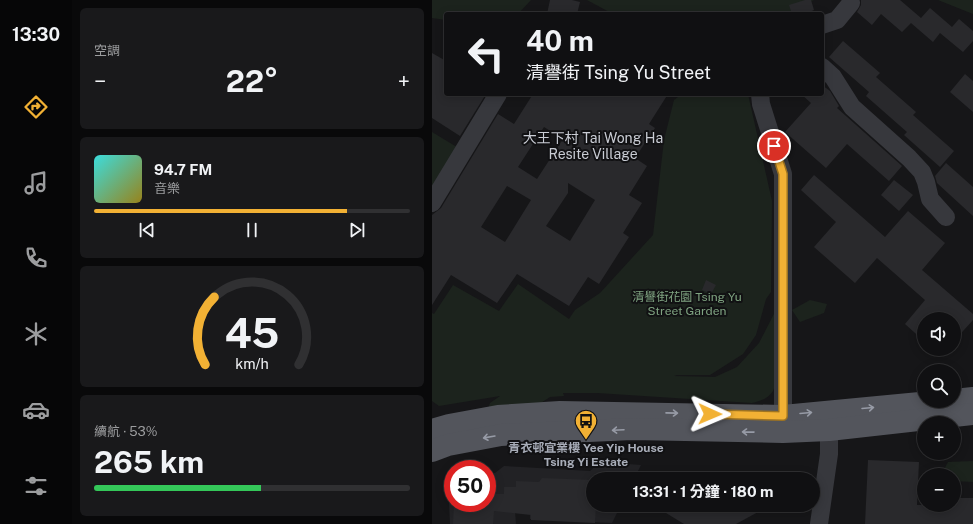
<!DOCTYPE html>
<html lang="zh-TW">
<head>
<meta charset="utf-8">
<style>
	:root { --surface:#101012; --page:#19191b; --text:#f1f3f6; --muted:#9c9d9f; --line:#303032; --accent:#f2b134 }
	body { margin:0; font-family:"Public Sans","Noto Sans TC",sans-serif; background:var(--page); color:var(--text); height:100vh; display:flex; flex-direction:column; font-size:15px; white-space:nowrap }
	* { box-sizing:border-box; margin:0 }
	p { font-size:13px; color:var(--muted) }
	.icon { flex:none; width:22px; height:22px; fill:none; stroke:currentColor; stroke-width:2; stroke-linecap:round; stroke-linejoin:round }
	.map { position:relative; flex:1; overflow:hidden }
	.drawer { display:flex; flex-direction:column; gap:8px; padding:8px; background:#09090a; width:360px }
	.drawer>* { flex:none }
	.hud { position:absolute; left:12px; top:12px; width:380px; height:84px; border-radius:4px; box-shadow:0 2px 10px #0003,0 0 0 1px var(--line); background:#101012; color:var(--text); overflow:hidden }
	.tools { position:absolute; left:485px; top:312px; display:grid; gap:8px }
	.tools a { display:grid; place-items:center; width:44px; height:44px; border-radius:50%; background:var(--surface); box-shadow:0 2px 10px #0003,0 0 0 1px var(--line); font-size:20px }
	.speed { position:absolute; left:12px; top:460px; display:flex; gap:8px; font-size:20px; font-weight:700; text-align:center }
	.speed>* { display:grid; place-content:center; width:52px; height:52px; border-radius:50%; background:var(--surface); box-shadow:0 2px 10px #0003,0 0 0 1px var(--line); line-height:1 }
	.speed .limit { border:6px solid #d22; background:#fff; color:#111 }
	.pin { position:absolute; display:grid; place-items:center; width:34px; height:34px; color:#fff; margin:-17px; border:2px solid #fff; border-radius:50%; box-shadow:0 1px 4px #0007 }
	.me { position:absolute; width:44px; margin:-22px; rotate:91deg; stroke-linejoin:round; filter:drop-shadow(0 0 3px #0008) }
	.turn { display:flex; align-items:center; gap:14px; height:84px; padding:0 16px; font-size:18px }
	.turn .icon { width:52px; height:52px; stroke-width:2.5 }
	.turn b { display:block; font-size:28px; line-height:34px }
	.big { font-size:30px; font-weight:700; line-height:1.1 }
	.drawer .tile { flex:1; display:flex; flex-direction:column; justify-content:center; gap:6px; min-width:0; padding:0 14px; border-radius:6px; background:var(--page) }
	.drawer .dial { align-items:center; gap:0 }
	.dial svg { height:104px; overflow:visible; fill:none; stroke:var(--line); stroke-width:7; stroke-linecap:round; text-anchor:middle }
	.dial text { fill:var(--text); stroke:none }
	.song { display:flex; align-items:center; gap:12px }
	.cover { width:48px; height:48px; border-radius:6px; background:linear-gradient(135deg,hsl(180 70% 55%),hsl(50 70% 35%)) }
	.played { height:4px; border-radius:2px; background:linear-gradient(90deg,var(--accent) 80%,var(--line) 80%) }
	.keys { display:flex; justify-content:space-around; direction:ltr }
	.heat { display:flex; justify-content:space-between; align-items:center; font-size:22px; direction:ltr }
	.charge { height:6px; border-radius:3px; background:linear-gradient(90deg,#34c759 53%,var(--line) 0) }
	.trip { position:absolute; left:154px; top:472px; width:234px; height:40px; border-radius:20px; background:var(--surface); box-shadow:0 2px 10px #0003,0 0 0 1px var(--line); font-weight:700; line-height:40px; text-align:center }
	main { display:flex; flex:1; min-height:0 }
	.tab-bar { display:flex; flex-direction:column; width:72px; justify-content:space-around; align-items:center; background:#060607; color:var(--muted) }
	.tab-bar .icon { width:28px; height:28px }
	.tab-bar .on { color:var(--accent) }
	.tab-bar b { font-size:18px; color:var(--text) }
	.map>svg:first-child { display:block }
	.built { fill:#222225 }
	.green { fill:#1c231d }
	.building { fill:#29292c; fill-rule:evenodd }
	.lines { fill:none; stroke-linecap:round; stroke-linejoin:round }
	.minor { stroke:#37383d; stroke-width:18 }
	.major { stroke:#53555c; stroke-width:22 }
	.oneway { stroke:#979ba6 }
	.route-casing { stroke:#9d7322; stroke-width:10 }
	.route { stroke:#f2b134; stroke-width:7 }
	.labels { text-anchor:middle; dominant-baseline:central; stroke-width:4; stroke-linejoin:round; paint-order:stroke }
	.park-label { font-size:12px; fill:#7fa381; stroke:#111113 }
	.poi-label { font-size:12px; font-weight:bold; fill:#a8adb8; stroke:#111113 }
	.quarter-label { font-size:14px; fill:#c9ccd4; stroke:#111113 }
</style>
</head>
<body>
<main>
<nav class="tab-bar">
<b>13:30</b>
<svg class="icon on" aria-label="directions" viewBox="0 0 24 24"><path d="M12 3l9 9-9 9-9-9zM9 14v-3h6M13 9l2 2-2 2"/></svg>
<svg class="icon" aria-label="music" viewBox="0 0 24 24"><path d="M9 18V5l10-2v13"/><circle cx="6" cy="18" r="3"/><circle cx="16" cy="16" r="3"/></svg>
<svg class="icon" aria-label="phone" viewBox="0 0 24 24"><path d="M5 4h4l2 5-3 2q2 4 5 5l2-3 5 2v4C11 20 4 13 5 4z"/></svg>
<svg class="icon" aria-label="climate" viewBox="0 0 24 24"><path d="M12 3v18M4 7l16 10M4 17L20 7"/></svg>
<svg class="icon" aria-label="car" viewBox="0 0 24 24"><path d="M5 17H2v-5l4-1 3-4h7l3 4 3 1v5h-3M9 17h6M6 11h13"/><circle cx="7" cy="17" r="2"/><circle cx="17" cy="17" r="2"/></svg>
<svg class="icon" aria-label="filters" viewBox="0 0 24 24"><path d="M4 7h16M4 17h16"/><circle cx="9" cy="7" r="2"/><circle cx="15" cy="17" r="2"/></svg>
</nav>
<section class="drawer">
<div class="tile"><p>空調</p>
<div class="heat"><a>−</a><b class="big">22°</b><a>+</a></div>
</div>
<div class="tile">
<div class="song"><i class="cover"></i><div><b>94.7 FM</b><p>音樂</p></div></div>
<div class="played"></div>
<div class="keys"><svg class="icon" aria-label="previous" viewBox="0 0 24 24"><path d="M18 5L8 12l10 7zM5 5v14"/></svg><svg class="icon" aria-label="pause" viewBox="0 0 24 24"><path d="M8 5v14M16 5v14"/></svg><svg class="icon" aria-label="next" viewBox="0 0 24 24"><path d="M6 5l10 7-10 7zM19 5v14"/></svg></div>
</div>
<div class="tile dial"><svg viewBox="0 0 100 80">
<path d="M14 69A42 42 0 1 1 86 69"/>
<path d="M14 69A42 42 0 0 1 21 17" stroke="#f2b134"/>
<text x="50" y="56" font-size="32" font-weight="700">45</text>
<text x="50" y="72" font-size="11">km/h</text>
</svg></div>
<div class="tile"><p>續航 · 53%</p><b class="big">265 km</b><div class="charge"></div></div>
</section>
<div class="map">
<svg width="541" height="524" viewBox="0 0 541 524">
	<rect width="100%" height="100%" fill="#161618"/>
	<path class="built" d="M168 462 209 465 202 479H161V505H189L180 523 98 519V512L83 511 84 524H18L16 485 21 478V503H55V473H63L72 466 158 471Z"/>
	<g class="green">
		<path d="M0 0H99L86 14H14V20L0 18Z"/>
		<path d="M155 0H382L368 6 358 14H181Z"/>
		<path d="M506 0H541V14Z"/>
		<path d="M250 94H316L340 201 339 292 334 299 324 335 311 354 278 375H245L242 376 283 377 305 367 327 343 346 306C345 322 347 381 341 391 336 399 328 401 320 403L165 393H131L132 396 118 397 98 410 54 415 58 403 68 396 7 406 0 401V313L2 314 21 285 67 311 86 284 137 319 143 310 168 293 221 235 232 140 242 100Z"/>
		<path d="M0 132 28 149 0 195Z"/>
		<path d="M378 300 395 304 392 313 368 322 360 310Z"/>
		<path d="M541 461V482L522 481V475H509L516 462Z"/>
	</g>
	<g class="building">
		<path d="M118 0H140L148 2 145 14H115Z"/>
		<path d="M373 0H379L382 10 373 14H360L357 5Z"/>
		<path d="M429 0H468L489 18 498 8 520 27 527 19 541 31V41L531 52 508 33 501 42 479 23 470 32 449 14 440 25 425 12 429 5Z"/>
		<path d="M411 41 448 73 444 77 484 112 481 115 522 151 508 167 472 135 475 132 434 96 437 92 397 57Z"/>
		<path d="M0 53 14 61V94H54L28 136 0 118Z"/>
		<path d="M533 74 541 81V112L518 92Z"/>
		<path d="M390 85 398 91 407 106 405 108 470 166 457 181 415 144 394 168 353 132 379 103 369 94H390Z"/>
		<path d="M101 94H236L217 124 223 128 203 158 215 166 197 195 210 203 191 233 197 237 167 284 156 277 137 306 85 274 65 303 19 275 0 305V215L9 208 66 114 82 124ZM112 127 131 139 105 179 86 167ZM136 183 163 200 138 241 114 226 136 193ZM75 186 99 200 73 242 49 227Z"/>
		<path d="M514 163 541 187V216L505 183 503 176Z"/>
		<path d="M382 175 453 237 476 211 513 243 490 270 541 314V320L522 341V319H492V341L473 324 493 300 445 258 423 283 382 247 404 222 369 190Z"/>
		<path d="M462 180 481 195 467 211 449 195Z"/>
		<path d="M274 280 284 285 279 294 270 290Z"/>
		<path d="M436 460 487 462 485 505H522V498H541V524H433Z"/>
		<path d="M110 478 161 480V505H164L163 523 99 520V515L62 511 61 524H21L22 503H55V494H72V487H84V481L107 482Z"/>
		<path d="M221 505H339L304 524H252Z"/>
	</g>
	<g class="lines">
		<g class="minor">
			<path d="M390 25 405 20 419 3"/>
			<path d="M390 67 401 77 420 107 477 158 490 172 494 182 498 199 514 217"/>
			<path d="M328 94 329 104 351 174V430"/>
			<path d="M0 203 66 94"/>
			<path d="M387 524 397 454V416"/>
		</g>
		<g class="major">
			<path d="M522 400 541 398"/>
			<path d="M0 430 17 425 66 416 128 412 351 416 509 401"/>
			<path d="M0 451 16 445 69 435 200 429 351 432 397 430 541 414"/>
		</g>
	</g>
	<defs><path id="oneway-shaft" d="M-6 0H5M1.5-3L5.5 0L1.5 3" fill="none" stroke-width="1.6" stroke-linecap="round" stroke-linejoin="round"/></defs>
	<g class="oneway">
		<use href="#oneway-shaft" transform="translate(436 408) rotate(-5)"/>
		<use href="#oneway-shaft" transform="translate(240 413) rotate(1)"/>
		<use href="#oneway-shaft" transform="translate(374 413) rotate(-5)"/>
		<use href="#oneway-shaft" transform="translate(186 430) rotate(177)"/>
		<use href="#oneway-shaft" transform="translate(316 432) rotate(-179)"/>
		<use href="#oneway-shaft" transform="translate(57 437) rotate(170)"/>
	</g>
	<g class="lines">
		<g class="route-casing">
			<path id="route" d="M278 414 351 416V174L342 146"/>
		</g>
		<use href="#route" class="route"/>
	</g>
	<defs>
		<g id="bus-pin" transform="scale(1.15)"><path d="M0 17L-7.5 6A9.5 9.5 0 1 1 7.5 6Z" fill="#f2b134" stroke="#111113"/><path d="M-5-6H5V4H4V6H2V4H-2V6H-4V4H-5ZM-3.5-4V0h7V-4ZM-3.5 1.2v1.5H-2V1.2ZM2 1.2v1.5H3.5V1.2Z" fill="#111"/></g>
	</defs>
	<g fill-rule="evenodd">
		<use href="#bus-pin" x="154" y="421"/>
	</g>
	<g class="labels">
		<g class="park-label">
			<text x="255" y="297">清譽街花園 Tsing Yu<tspan x="255" dy="14">Street Garden</tspan></text>
		</g>
		<g class="poi-label">
			<text x="154" y="448">青衣邨宜業樓 Yee Yip House<tspan x="154" dy="14">Tsing Yi Estate</tspan></text>
		</g>
		<g class="quarter-label">
			<text x="161" y="138">大王下村 Tai Wong Ha<tspan x="161" dy="16">Resite Village</tspan></text>
		</g>
	</g>
</svg>
<div class="tools">
<a><svg class="icon" aria-label="sound" viewBox="0 0 24 24"><path d="M4 9h4l5-4v14l-5-4H4zM17 9q2 3 0 6"/></svg></a>
<a><svg class="icon" aria-label="search" viewBox="0 0 24 24"><circle cx="10" cy="10" r="6"/><path d="M15 15l6 6"/></svg></a>
<a>+</a>
<a>−</a>
</div>
<div class="speed"><div class="limit">50</div></div>
<div class="pin" style="left:342px;top:146px;background:#d93025"><svg class="icon" aria-label="arrive" viewBox="0 0 24 24"><path d="M6 21V4h12l-3 4 3 4H6"/></svg></div>
<svg class="me" style="left:278px;top:414px" viewBox="-20 -20 40 40"><path d="M0-17L14 15 0 8-14 15z" fill="#f2b134" stroke="#fff" stroke-width="4"/></svg>
<div class="trip">13:31 · 1 分鐘 · 180 m</div>
<div class="hud">
<div class="turn"><svg class="icon" aria-label="left" viewBox="0 0 24 24"><path d="M17 20v-9H6M10 6l-5 5 5 5"/></svg><div><b>40 m</b>清譽街 Tsing Yu Street</div></div>
</div>
</div>
</main>
</body>
</html>
